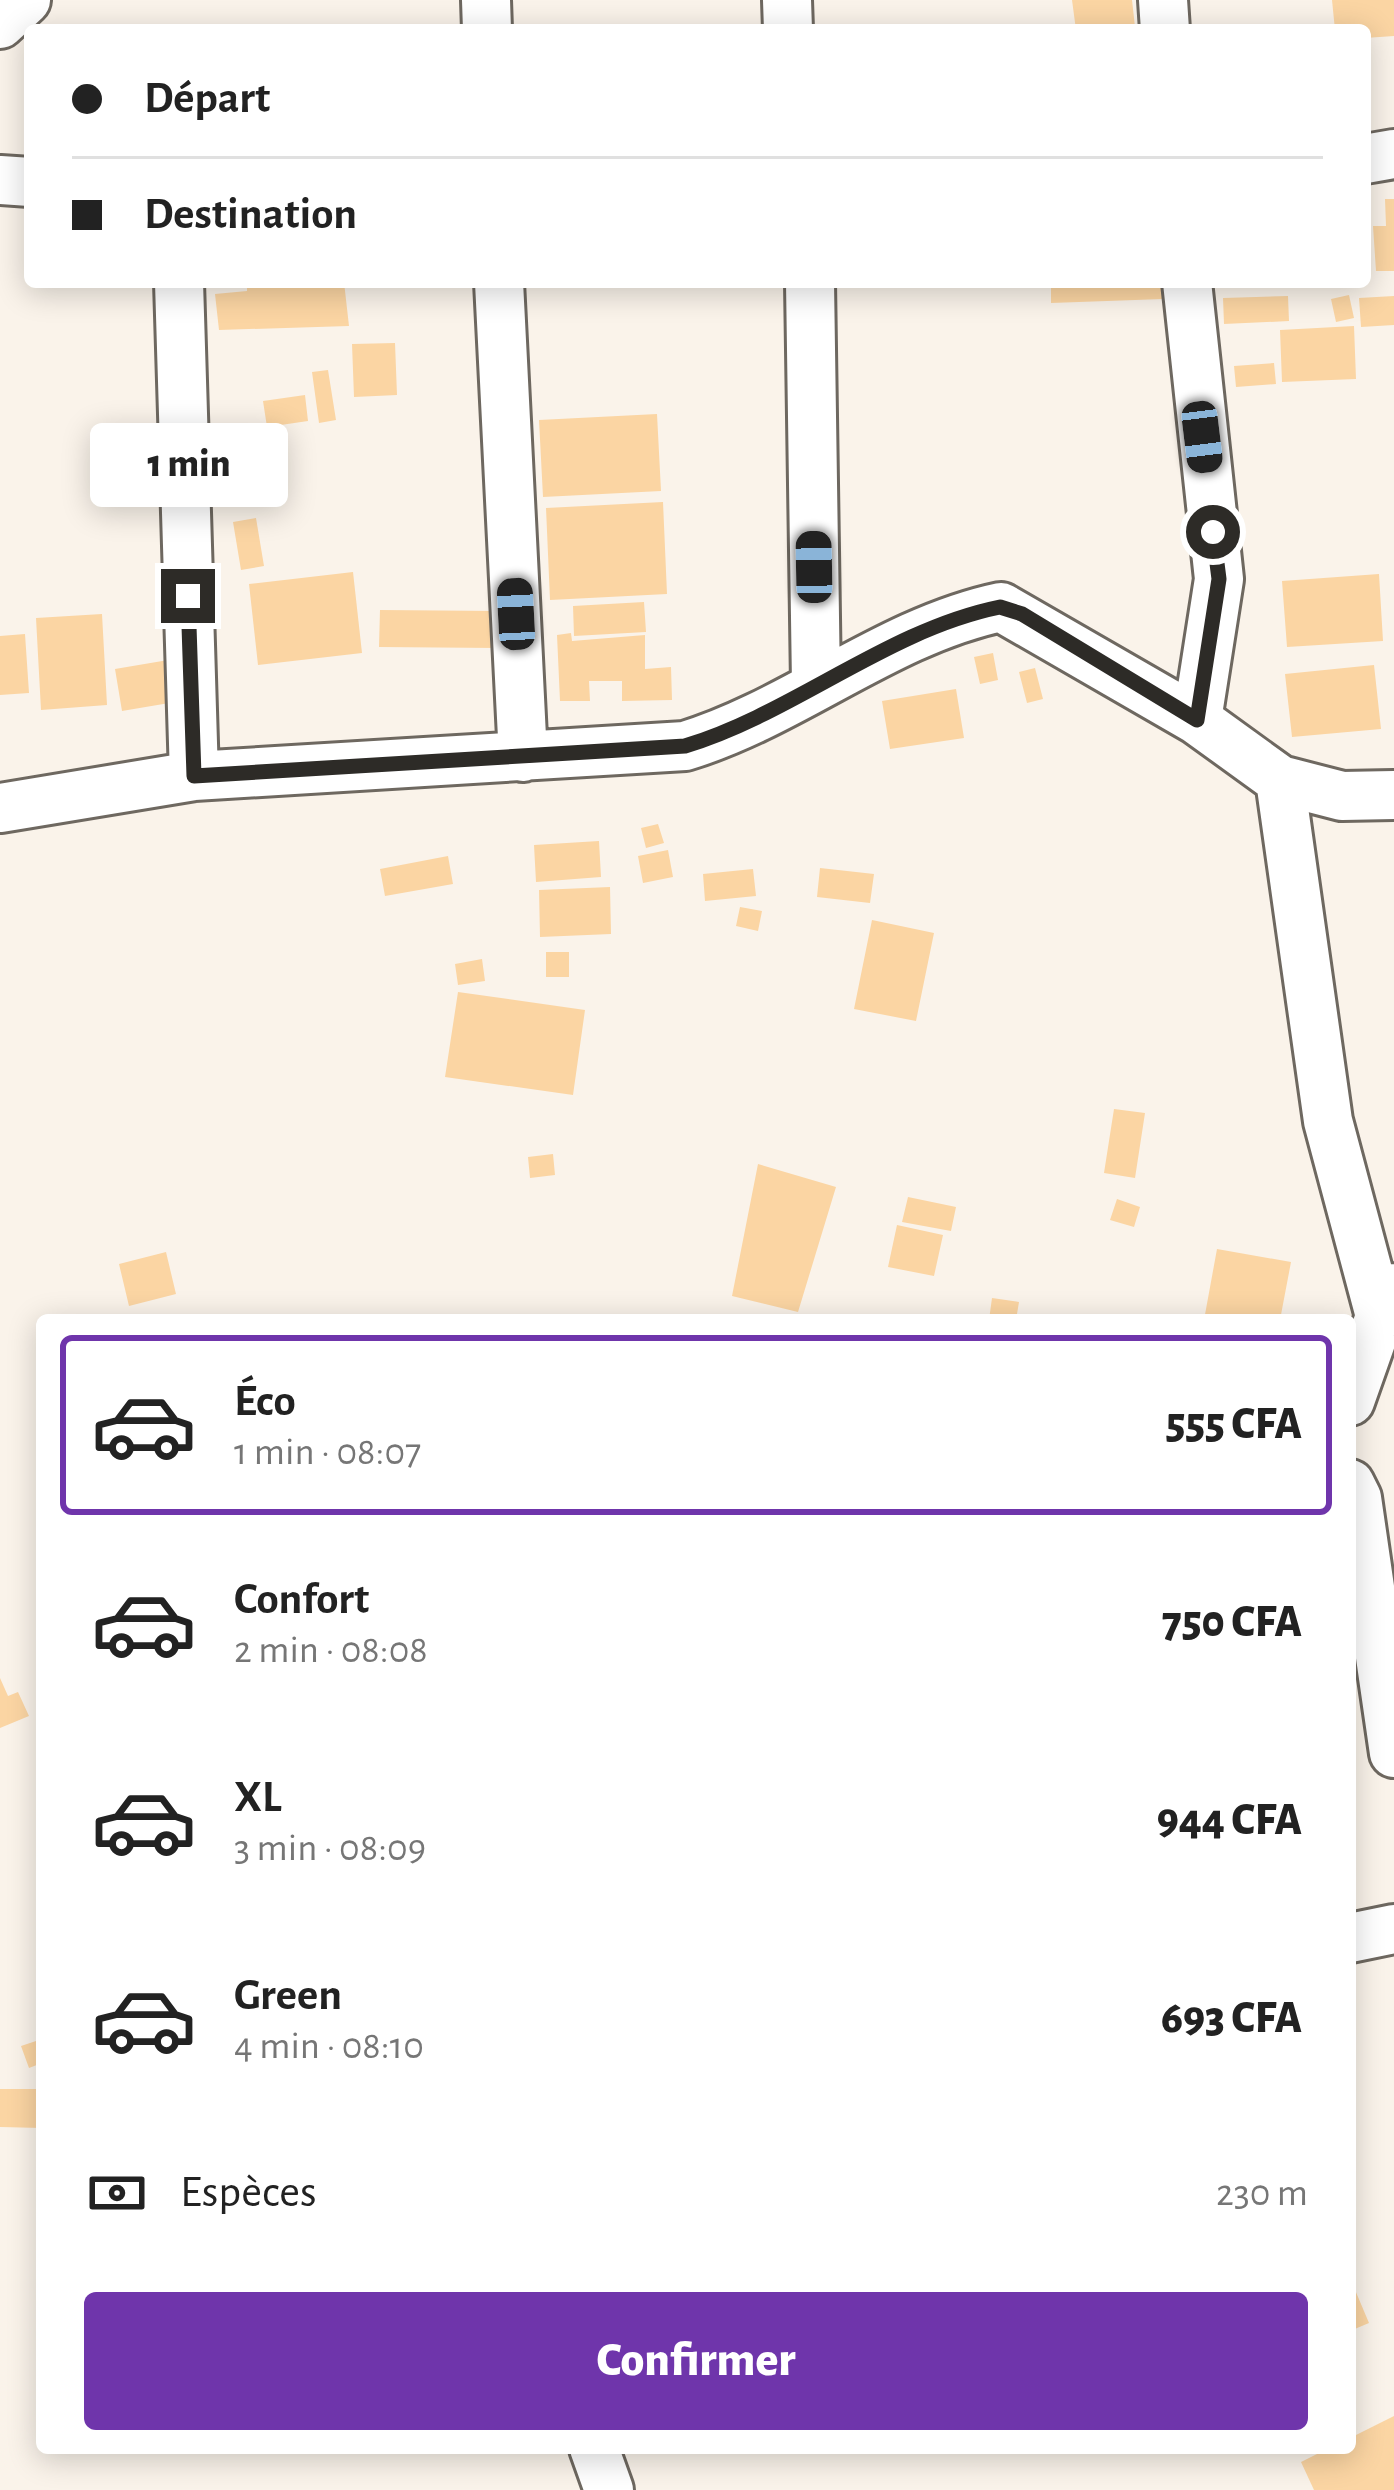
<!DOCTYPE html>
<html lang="fr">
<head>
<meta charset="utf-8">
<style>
	body { margin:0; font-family:"Alegreya Sans",sans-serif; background:#f6f6f6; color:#222; height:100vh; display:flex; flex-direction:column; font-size:45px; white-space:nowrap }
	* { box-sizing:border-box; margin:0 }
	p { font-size:39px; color:#767676 }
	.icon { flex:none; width:66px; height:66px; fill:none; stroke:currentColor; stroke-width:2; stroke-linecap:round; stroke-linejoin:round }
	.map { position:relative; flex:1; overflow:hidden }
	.drawer { position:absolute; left:36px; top:1314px; width:1320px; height:1140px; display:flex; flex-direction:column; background:#fff; border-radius:12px; box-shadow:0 6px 30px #0003 }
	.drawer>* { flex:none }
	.guide { position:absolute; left:24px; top:24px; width:1347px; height:264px; border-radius:12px; box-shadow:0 6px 30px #0003; display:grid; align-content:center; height:264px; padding:0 48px; background:#fff }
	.end { position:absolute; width:54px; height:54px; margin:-27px; border:15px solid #2d2b27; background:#fff; box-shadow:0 0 0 6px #fff }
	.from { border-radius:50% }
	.bubble { position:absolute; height:84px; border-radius:12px; background:#fff; box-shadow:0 6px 30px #0003; font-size:39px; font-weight:800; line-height:84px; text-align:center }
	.car { position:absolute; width:36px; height:72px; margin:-36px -18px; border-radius:15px; box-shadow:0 0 9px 3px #0007; background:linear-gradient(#222 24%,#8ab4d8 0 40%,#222 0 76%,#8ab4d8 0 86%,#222 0) }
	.guide b { display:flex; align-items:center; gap:42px; height:114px; font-size:45px }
	.guide b+b { border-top:3px solid #e0e0e0 }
	.guide i { width:30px; height:30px; background:#222 }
	ul { padding:21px 0 0; list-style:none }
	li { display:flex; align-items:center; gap:36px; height:180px; margin:0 24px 18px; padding:0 24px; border:6px solid transparent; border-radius:12px }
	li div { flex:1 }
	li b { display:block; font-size:45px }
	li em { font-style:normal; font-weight:800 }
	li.active { border-color:#6f35ab }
	li>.icon { width:108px; height:108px; stroke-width:1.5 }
	.pay { display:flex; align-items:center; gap:30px; height:132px; padding:0 48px; font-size:45px }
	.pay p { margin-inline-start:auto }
	.primary-button { display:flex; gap:24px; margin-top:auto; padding:24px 48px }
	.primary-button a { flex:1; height:138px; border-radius:12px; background:#6f35ab; color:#fff; font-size:48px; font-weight:800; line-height:138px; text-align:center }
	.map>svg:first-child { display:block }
	.building { fill:#fbd5a3 }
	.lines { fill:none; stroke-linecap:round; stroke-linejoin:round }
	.street-casing { stroke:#6e6860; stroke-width:54 }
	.street { stroke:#fff; stroke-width:48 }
	.route { stroke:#2d2b27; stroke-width:15 }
</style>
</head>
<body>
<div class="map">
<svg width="1394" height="2490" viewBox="0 0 1394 2490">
	<rect width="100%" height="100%" fill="#faf3ea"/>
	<path class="building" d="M1072 0H1132L1135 27 1076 30Z
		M1332 0H1394V36L1365 38V30H1335Z
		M1385 199H1394V271H1376L1373 226H1386Z
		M247 282H344L349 326 219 330 215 294 247 291Z
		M1051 282H1162L1163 299 1051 303Z
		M1349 295 1354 318 1336 322 1331 299Z
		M1288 296 1289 321 1224 324 1223 298Z
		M1394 296V325L1361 327 1359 298Z
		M1354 326 1356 379 1282 382 1280 330Z
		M395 343 397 395 354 397 352 344Z
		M1274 363 1276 384 1236 387 1234 366Z
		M328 370 336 420 319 423 312 372Z
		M305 395 308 421 267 427 263 401Z
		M657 414 661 491 543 497 539 420Z
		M663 502 667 594 550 600 546 508Z
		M256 518 264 566 241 570 233 522Z
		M353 572 362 653 258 665 249 584Z
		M1379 574 1383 641 1287 647 1282 581Z
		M644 602 646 632 574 636 573 606Z
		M380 610 497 611V648L379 647Z
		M102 614 107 705 41 710 36 618Z
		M571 633 572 641 645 635V669L671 667 672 700 622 701V681H589L590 701H560L557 635Z
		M25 634 29 693 0 695V636Z
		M993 653 998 680 980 684 974 657Z
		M180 658 187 700 122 711 115 669Z
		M1374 665 1381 729 1292 737 1285 674Z
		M1035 668 1043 699 1027 703 1019 672Z
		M956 689 964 738 890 749 882 701Z
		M658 824 664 843 646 848 641 828Z
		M599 841 601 877 536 882 534 845Z
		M668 850 673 877 643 883 638 856Z
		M448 856 453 884 385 896 380 869Z
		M820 868 874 874 870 903 817 897Z
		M753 869 756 896 705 901 703 874Z
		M610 887 611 934 540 937 539 890Z
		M740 907 762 911 758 931 736 926Z
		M872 920 934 933 916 1021 854 1009Z
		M546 952H569V977H546Z
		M482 959 485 981 458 985 455 964Z
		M458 992 585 1010 573 1095 445 1077Z
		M1114 1109 1145 1113 1135 1178 1104 1173Z
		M553 1154 555 1175 530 1178 528 1157Z
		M758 1164 836 1187 798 1312 732 1296Z
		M908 1197 956 1207 951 1231 902 1222Z
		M1117 1199 1140 1207 1134 1227 1110 1220Z
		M897 1225 943 1235 934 1276 888 1267Z
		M1217 1249 1291 1262 1280 1320H1204Z
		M166 1252 176 1294 129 1306 119 1264Z
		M992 1298 1019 1302 1016 1320H989Z
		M0 1678 8 1696 18 1692 29 1716 0 1728Z
		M42 2039V2063L29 2068 21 2046Z
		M0 2089H42V2128L0 2127Z
		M1350 2278 1369 2323 1350 2331Z
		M1394 2416V2490H1314L1301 2462 1329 2448H1350V2438Z"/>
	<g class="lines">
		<defs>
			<path id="street" d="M486 0 487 30
				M787 0 788 30
				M1163 0 1165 30
				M0 24 26 0
				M1365 159 1394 154
				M0 180 30 182
				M179 282 194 776
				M499 282 523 757
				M810 282 816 684
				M1187 282 1219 579 1197 720
				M1280 780 1328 1121 1380 1316
				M0 808 194 776 685 746C794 713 887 631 1001 607L1197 720 1280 780 1342 796 1394 795
				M1350 1401 1390 1288
				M1350 1484 1357 1498 1394 1753
				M1350 1938 1394 1929
				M594 2448 609 2490"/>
		</defs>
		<use href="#street" class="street-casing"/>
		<use href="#street" class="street"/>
	</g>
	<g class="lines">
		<path class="route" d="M188 596 194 776 685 746C794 713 887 630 1000 607L1022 614 1197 720 1219 579 1213 532"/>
	</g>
</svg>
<i class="end from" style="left:1213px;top:532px"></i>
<i class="end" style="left:188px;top:596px"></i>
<div class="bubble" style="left:90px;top:423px;width:198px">1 min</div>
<i class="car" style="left:1202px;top:437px;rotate:173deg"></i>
<i class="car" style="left:814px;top:567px;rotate:359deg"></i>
<i class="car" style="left:516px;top:614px;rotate:357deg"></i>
<div class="guide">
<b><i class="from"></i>Départ</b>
<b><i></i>Destination</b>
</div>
<section class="drawer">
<ul>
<li class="active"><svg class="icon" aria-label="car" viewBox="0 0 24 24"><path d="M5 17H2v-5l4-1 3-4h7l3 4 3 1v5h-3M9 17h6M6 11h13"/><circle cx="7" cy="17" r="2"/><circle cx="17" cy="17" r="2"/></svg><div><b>Éco</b><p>1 min · 08:07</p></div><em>555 CFA</em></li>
<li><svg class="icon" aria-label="car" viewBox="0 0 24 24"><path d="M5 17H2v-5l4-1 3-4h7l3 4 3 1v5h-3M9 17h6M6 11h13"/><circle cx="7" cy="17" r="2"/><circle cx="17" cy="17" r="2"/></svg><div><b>Confort</b><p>2 min · 08:08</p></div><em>750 CFA</em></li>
<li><svg class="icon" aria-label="car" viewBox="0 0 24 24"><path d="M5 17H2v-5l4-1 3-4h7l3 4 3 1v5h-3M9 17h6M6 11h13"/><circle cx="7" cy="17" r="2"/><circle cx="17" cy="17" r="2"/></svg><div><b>XL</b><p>3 min · 08:09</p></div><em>944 CFA</em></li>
<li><svg class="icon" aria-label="car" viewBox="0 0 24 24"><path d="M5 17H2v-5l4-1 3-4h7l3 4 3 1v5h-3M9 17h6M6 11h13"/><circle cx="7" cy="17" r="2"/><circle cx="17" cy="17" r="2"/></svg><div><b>Green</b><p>4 min · 08:10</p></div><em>693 CFA</em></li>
</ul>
<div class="pay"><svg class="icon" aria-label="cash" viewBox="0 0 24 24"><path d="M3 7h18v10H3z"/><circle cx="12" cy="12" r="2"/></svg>Espèces<p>230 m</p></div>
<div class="primary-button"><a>Confirmer</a></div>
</section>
</div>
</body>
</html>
